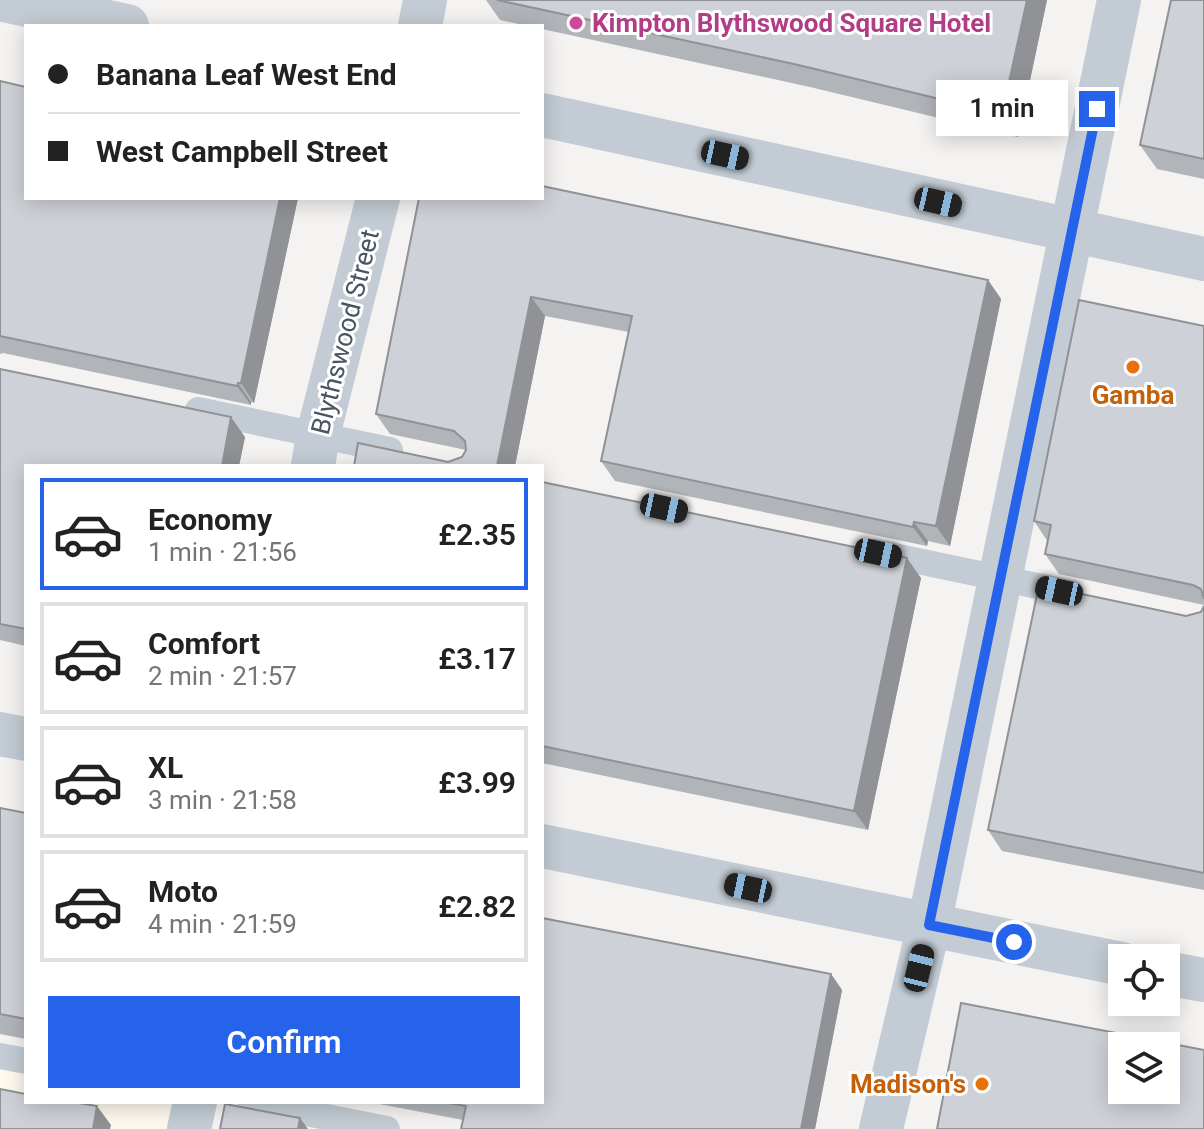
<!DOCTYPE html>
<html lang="en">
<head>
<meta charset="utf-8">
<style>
	body { margin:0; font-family:Roboto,sans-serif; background:#f2f2f2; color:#222; height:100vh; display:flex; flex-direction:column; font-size:30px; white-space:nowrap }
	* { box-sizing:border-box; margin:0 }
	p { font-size:26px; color:#767676 }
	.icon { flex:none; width:44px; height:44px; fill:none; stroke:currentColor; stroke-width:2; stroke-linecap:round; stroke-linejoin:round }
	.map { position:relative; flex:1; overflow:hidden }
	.details { position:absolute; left:24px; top:464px; width:520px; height:640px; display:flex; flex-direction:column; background:#fff; border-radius:0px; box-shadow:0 4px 20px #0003 }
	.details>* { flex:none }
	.guide { position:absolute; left:24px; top:24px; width:520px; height:176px; border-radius:0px; box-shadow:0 4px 20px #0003; display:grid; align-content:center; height:176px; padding:0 24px; background:#fff }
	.tools { position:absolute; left:1108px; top:944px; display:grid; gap:16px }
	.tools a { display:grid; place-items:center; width:72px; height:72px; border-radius:0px; background:#fff; box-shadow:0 4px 20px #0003; font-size:40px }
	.end { position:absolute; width:36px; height:36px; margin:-18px; border:10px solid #2563eb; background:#fff; box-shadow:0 0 0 4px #fff }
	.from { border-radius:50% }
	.bubble { position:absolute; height:56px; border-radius:0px; background:#fff; box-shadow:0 4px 20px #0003; font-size:26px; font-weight:600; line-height:56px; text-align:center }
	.car { position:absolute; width:24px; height:48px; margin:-24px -12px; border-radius:10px; box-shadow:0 0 6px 2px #0007; background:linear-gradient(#222 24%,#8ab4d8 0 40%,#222 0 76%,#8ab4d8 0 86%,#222 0) }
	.guide b { display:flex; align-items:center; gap:28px; height:76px; font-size:30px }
	.guide b+b { border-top:2px solid #e0e0e0 }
	.guide i { width:20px; height:20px; background:#222 }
	ul { padding:14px 0 0; list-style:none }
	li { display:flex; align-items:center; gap:24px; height:112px; margin:0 16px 12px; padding:0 8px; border:4px solid #e0e0e0; border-radius:0px }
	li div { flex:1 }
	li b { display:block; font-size:30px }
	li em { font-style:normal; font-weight:600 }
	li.selected { border-color:#2563eb }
	li>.icon { width:72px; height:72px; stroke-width:1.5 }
	.primary-button { display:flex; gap:16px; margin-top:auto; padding:16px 24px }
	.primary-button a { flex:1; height:92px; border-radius:0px; background:#2563eb; color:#fff; font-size:32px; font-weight:600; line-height:92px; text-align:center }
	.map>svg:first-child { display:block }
	.commercial { fill:#fdf9ed }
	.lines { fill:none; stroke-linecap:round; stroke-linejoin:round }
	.service { stroke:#c3ccd4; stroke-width:26 }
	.minor { stroke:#c3ccd4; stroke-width:44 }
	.wall { fill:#b1b4b9 }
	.shaded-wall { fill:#909296 }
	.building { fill:#ced1d7; stroke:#909296; stroke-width:2; fill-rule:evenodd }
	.route { stroke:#2563eb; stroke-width:10 }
	.hotel-dot { fill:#d1479c; stroke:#fff; stroke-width:3 }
	.food-dot { fill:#e8710a; stroke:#fff; stroke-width:3 }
	.labels { text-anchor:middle; stroke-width:6; stroke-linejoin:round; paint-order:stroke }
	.hotel-label { font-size:26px; font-weight:bold; fill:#b23c85; stroke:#fff; text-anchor:start }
	.street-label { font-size:26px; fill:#495561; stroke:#fff }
	.food-label { font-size:26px; font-weight:bold; fill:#c56008; stroke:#fff }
</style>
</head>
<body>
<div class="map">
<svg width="1204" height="1129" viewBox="0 0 1204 1129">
	<rect width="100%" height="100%" fill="#f5f2f2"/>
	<path class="commercial" d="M0 1056 26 1061V1102H195L189 1129H0Z"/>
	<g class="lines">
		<path class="service" d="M198 410 390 450
			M875 552 1071 593
			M0 1056 26 1061
			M250 1102 387 1129"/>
		<path class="minor" d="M4 0 127 26
			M420 26 425 0
			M542 115 1204 259
			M313 466 318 435 378 198
			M0 734 26 739
			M542 846 1122 964
			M1166 973 1204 980
			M189 1129 195 1102
			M881 1129 929 925 1119 0"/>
	</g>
	<path class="wall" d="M486 0H1047L1018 137 810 87 542 29V26H528L500 20Z
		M1204 0V179L1157 169 1140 145Z
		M0 81 298 198 254 403 251 402V405L3 353 0 354Z
		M419 198 988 280 1001 299 950 546 928 541 927 546 615 481 601 461 629 332 545 316 515 466 448 462 462 457 466 450 390 434 376 414Z
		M1204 326V605L1059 574 1045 554 1048 542 1034 521Z
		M0 369 245 437 239 466H26V646L0 640Z
		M542 482 921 578 868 830 542 763Z
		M1204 606V890L1002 851 988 830 1186 616 1201 612Z
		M0 808 26 813V1039L0 1034Z
		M542 918 831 974 842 990 815 1129H461L463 1120 374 1103 373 1102H542Z"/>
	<path class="shaded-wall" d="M1027 0H1047L1018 137 1002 114Z
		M280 198H298L254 403 241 383Z
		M988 280 1001 299 950 546 936 526Z
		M531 297 545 316 515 466H497Z
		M238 383 251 402V405L237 386Z
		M231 417 245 437 239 466H222Z
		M914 522 928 541 927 546 913 527Z
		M907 558 921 578 868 830 854 811Z
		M831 974 842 990 815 1129H801Z
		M97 1106 111 1125 110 1129H93Z
		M300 1118 308 1129H298Z"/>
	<path class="building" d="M497 0H1027L1002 114 794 64Z
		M1171 0H1204V159L1140 145Z
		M0 81 26 87V198H280L241 383H238L237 386 0 336Z
		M542 186 988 280 936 526 914 522 913 527 601 461 632 316 531 297 497 466H354L358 443 448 462 462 457 466 450 465 441 454 431 376 414 419 198H542Z
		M1079 300 1204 326V599L1201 589 1193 585 1045 554 1051 525 1034 521Z
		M0 369 231 417 222 466H26V629L0 624Z
		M542 482 907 558 854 811 542 746Z
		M1039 585 1186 616 1201 612 1204 606V873L988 830Z
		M0 808 26 813V1019L0 1014Z
		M542 918 831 974 801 1129H461L466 1106 443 1102H542Z
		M961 1003 1204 1050V1129H937ZM1122 1046H1166V1090H1122Z
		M0 1089 26 1094V1102H72L97 1106 93 1129H0Z
		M225 1104 300 1118 298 1129H220Z"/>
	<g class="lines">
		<path class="route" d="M1014 942 929 925 1097 109"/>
	</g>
	<circle class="hotel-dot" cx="576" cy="23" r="8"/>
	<g class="food-dot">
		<circle cx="1133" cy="367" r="8"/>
		<circle cx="982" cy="1084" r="8"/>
	</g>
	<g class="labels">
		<g class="hotel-label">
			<text x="592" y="32">Kimpton Blythswood Square Hotel</text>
		</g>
		<g class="street-label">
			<text transform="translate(345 332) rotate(-76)" y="9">Blythswood Street</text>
		</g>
		<g class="food-label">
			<text x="1133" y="404">Gamba</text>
			<text x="966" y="1093" text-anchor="end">Madison's</text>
		</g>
	</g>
</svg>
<div class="tools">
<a><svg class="icon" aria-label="locate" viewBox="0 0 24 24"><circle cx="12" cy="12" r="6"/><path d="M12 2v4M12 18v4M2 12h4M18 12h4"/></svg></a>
<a><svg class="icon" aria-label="layers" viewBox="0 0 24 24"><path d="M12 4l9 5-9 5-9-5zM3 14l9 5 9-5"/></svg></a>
</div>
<i class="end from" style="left:1014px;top:942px"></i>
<i class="end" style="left:1097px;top:109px"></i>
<div class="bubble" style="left:936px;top:80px;width:132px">1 min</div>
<i class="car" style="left:725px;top:155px;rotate:102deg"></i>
<i class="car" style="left:938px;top:202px;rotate:103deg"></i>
<i class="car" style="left:664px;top:508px;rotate:102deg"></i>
<i class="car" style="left:878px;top:553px;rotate:102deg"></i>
<i class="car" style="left:1059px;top:591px;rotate:282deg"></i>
<i class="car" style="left:748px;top:888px;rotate:282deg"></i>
<i class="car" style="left:919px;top:968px;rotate:14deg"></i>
<div class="guide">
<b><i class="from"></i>Banana Leaf West End</b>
<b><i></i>West Campbell Street</b>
</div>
<section class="details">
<ul>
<li class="selected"><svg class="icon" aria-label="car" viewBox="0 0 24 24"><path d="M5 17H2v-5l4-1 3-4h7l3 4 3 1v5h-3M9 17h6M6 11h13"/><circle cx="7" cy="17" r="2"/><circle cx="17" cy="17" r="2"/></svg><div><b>Economy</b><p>1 min · 21:56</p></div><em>£2.35</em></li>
<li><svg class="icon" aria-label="car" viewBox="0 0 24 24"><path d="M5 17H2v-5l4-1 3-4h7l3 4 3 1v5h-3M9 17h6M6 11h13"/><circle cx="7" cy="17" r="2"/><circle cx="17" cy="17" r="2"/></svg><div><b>Comfort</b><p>2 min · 21:57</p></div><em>£3.17</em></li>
<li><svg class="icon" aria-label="car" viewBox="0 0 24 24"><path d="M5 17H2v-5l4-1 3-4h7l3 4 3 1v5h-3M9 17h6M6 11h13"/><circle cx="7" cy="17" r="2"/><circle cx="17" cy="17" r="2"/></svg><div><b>XL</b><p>3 min · 21:58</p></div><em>£3.99</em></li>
<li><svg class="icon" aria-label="car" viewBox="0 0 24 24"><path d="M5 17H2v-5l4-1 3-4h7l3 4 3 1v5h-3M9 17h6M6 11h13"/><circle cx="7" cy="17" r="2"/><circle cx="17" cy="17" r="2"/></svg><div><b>Moto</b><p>4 min · 21:59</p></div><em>£2.82</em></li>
</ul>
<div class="primary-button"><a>Confirm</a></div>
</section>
</div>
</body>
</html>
